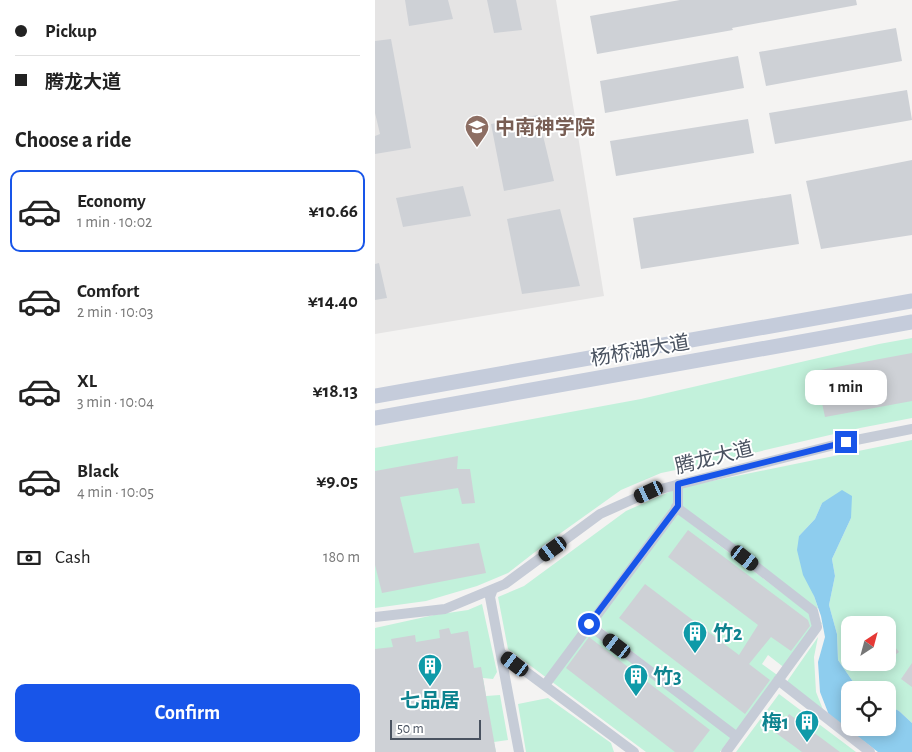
<!DOCTYPE html>
<html lang="en">
<head>
<meta charset="utf-8">
<style>
	body { margin:0; font-family:"Alegreya Sans","Noto Sans SC",sans-serif; background:#f2f2f2; color:#222; height:100vh; display:flex; flex-direction:column; font-size:19px; white-space:nowrap }
	* { box-sizing:border-box; margin:0 }
	p { font-size:16px; color:#767676 }
	.icon { flex:none; width:28px; height:28px; fill:none; stroke:currentColor; stroke-width:2; stroke-linecap:round; stroke-linejoin:round }
	.map { position:relative; flex:1; overflow:hidden }
	.drawer { display:flex; flex-direction:column; background:#fff; width:375px }
	.drawer>* { flex:none }
	.banner { display:grid; align-content:center; height:110px; padding:0 15px; background:#fff }
	.needle { width:32px; rotate:36deg }
	.controls { position:absolute; left:466px; top:616px; display:grid; gap:10px }
	.controls a { display:grid; place-items:center; width:55px; height:55px; border-radius:10px; background:#fff; box-shadow:0 2px 12px #0003; font-size:25px }
	.scale { position:absolute; left:15px; bottom:12px; width:91px; box-sizing:border-box; padding-left:5px; border:2px solid #495260; border-top:0; font-size:14px; line-height:18px; white-space:nowrap; color:#495260; -webkit-text-stroke:4px #fff; paint-order:stroke }
	.end { position:absolute; width:22px; height:22px; margin:-11px; border:6px solid #1855e9; background:#fff; box-shadow:0 0 0 2px #fff }
	.from { border-radius:50% }
	.bubble { position:absolute; height:35px; border-radius:10px; background:#fff; box-shadow:0 2px 12px #0003; font-size:16px; font-weight:700; line-height:35px; text-align:center }
	.car { position:absolute; width:15px; height:30px; margin:-15px -8px; border-radius:6px; box-shadow:0 0 4px 1px #0007; background:linear-gradient(#222 24%,#8ab4d8 0 40%,#222 0 76%,#8ab4d8 0 86%,#222 0) }
	.banner b { display:flex; align-items:center; gap:18px; height:48px; font-size:19px }
	.banner b+b { border-top:1px solid #e0e0e0 }
	.banner i { width:12px; height:12px; background:#222 }
	ul { padding:0; list-style:none }
	li { display:flex; align-items:center; gap:15px; height:82px; margin:0 10px 8px; padding:0 5px; border:2px solid transparent; border-radius:10px }
	li div { flex:1 }
	li b { display:block; font-size:19px }
	li em { font-style:normal; font-weight:700 }
	li.active { border-color:#1855e9 }
	li>.icon { width:45px; height:45px; stroke-width:1.5 }
	h2 { padding:0 15px; font-size:22px; line-height:60px }
	.pay { display:flex; align-items:center; gap:12px; height:55px; padding:0 15px; font-size:19px }
	.pay p { margin-inline-start:auto }
	.cta { display:flex; gap:10px; margin-top:auto; padding:10px 15px }
	.cta a { flex:1; height:58px; border-radius:10px; background:#1855e9; color:#fff; font-size:20px; font-weight:700; line-height:58px; text-align:center }
	main { display:flex; flex:1; min-height:0 }
	.map>svg:first-child { display:block }
	.education { fill:#e5e4e4 }
	.green { fill:#c2f1db; fill-rule:evenodd }
	.water { fill:#8ecdee }
	.building { fill:#ced1d6 }
	.lines { fill:none; stroke-linecap:round; stroke-linejoin:round }
	.minor { stroke:#c6ccd7; stroke-width:10 }
	.secondary { stroke:#c5ccdb; stroke-width:15 }
	.route { stroke:#1855e9; stroke-width:6 }
	.labels { text-anchor:middle; stroke-width:4; stroke-linejoin:round; paint-order:stroke }
	.education-label { font-size:20px; font-weight:bold; fill:#785e54; stroke:#fff; text-anchor:start }
	.street-label { font-size:20px; fill:#495260; stroke:#fff }
	.culture-label { font-size:20px; font-weight:bold; fill:#0d838f; stroke:#fff; text-anchor:start }
</style>
</head>
<body>
<main>
<section class="drawer">
<div class="banner">
<b><i class="from"></i>Pickup</b>
<b><i></i>腾龙大道</b>
</div>
<h2>Choose a ride</h2>
<ul>
<li class="active"><svg class="icon" aria-label="car" viewBox="0 0 24 24"><path d="M5 17H2v-5l4-1 3-4h7l3 4 3 1v5h-3M9 17h6M6 11h13"/><circle cx="7" cy="17" r="2"/><circle cx="17" cy="17" r="2"/></svg><div><b>Economy</b><p>1 min · 10:02</p></div><em>¥10.66</em></li>
<li><svg class="icon" aria-label="car" viewBox="0 0 24 24"><path d="M5 17H2v-5l4-1 3-4h7l3 4 3 1v5h-3M9 17h6M6 11h13"/><circle cx="7" cy="17" r="2"/><circle cx="17" cy="17" r="2"/></svg><div><b>Comfort</b><p>2 min · 10:03</p></div><em>¥14.40</em></li>
<li><svg class="icon" aria-label="car" viewBox="0 0 24 24"><path d="M5 17H2v-5l4-1 3-4h7l3 4 3 1v5h-3M9 17h6M6 11h13"/><circle cx="7" cy="17" r="2"/><circle cx="17" cy="17" r="2"/></svg><div><b>XL</b><p>3 min · 10:04</p></div><em>¥18.13</em></li>
<li><svg class="icon" aria-label="car" viewBox="0 0 24 24"><path d="M5 17H2v-5l4-1 3-4h7l3 4 3 1v5h-3M9 17h6M6 11h13"/><circle cx="7" cy="17" r="2"/><circle cx="17" cy="17" r="2"/></svg><div><b>Black</b><p>4 min · 10:05</p></div><em>¥9.05</em></li>
</ul>
<div class="pay"><svg class="icon" aria-label="cash" viewBox="0 0 24 24"><path d="M3 7h18v10H3z"/><circle cx="12" cy="12" r="2"/></svg>Cash<p>180 m</p></div>
<div class="cta"><a>Confirm</a></div>
</section>
<div class="map">
<svg width="537" height="752" viewBox="0 0 537 752">
	<rect width="100%" height="100%" fill="#f4f3f2"/>
	<path class="education" d="M0 0H181L229 296 0 334Z"/>
	<path class="green" d="M537 338V418L485 428 335 463 286 473 246 490 169 545 133 573 102 586 51 601 0 608V448L266 399 504 344Z
		M537 440V723L524 711 513 705 512 690H488L481 686 463 660 462 634 454 605 460 576 457 559 476 518 447 503 440 519 424 536 439 596 443 608 438 611 301 508 212 627 356 737 345 752H271L133 649 123 597 149 586 251 511 303 488ZM475 625H512V662H475Z
		M303 514 447 623 411 669 393 655 387 664 405 677 362 732 220 623Z
		M107 604 122 672 118 679 108 678 111 696 125 695 133 740 119 742 121 752H0V628L59 615 93 610Z
		M443 637 439 657 441 692 449 712 411 683Z
		M404 694 481 752H361Z
		M173 698 236 743 239 752H151L143 704Z"/>
	<path class="water" d="M467 490 477 496 476 518 457 559 460 576 454 605 462 634 463 660 481 686 488 690H475V728H512L513 705 524 711 537 723V752H503L454 715 445 692 443 662 450 637 446 616 439 596 428 575 422 550 424 536 440 519 447 503Z"/>
	<path class="building" d="M30 0H73L78 19 34 26Z
		M112 0H141L147 30 119 33Z
		M305 0H481L482 5 357 28 358 30 222 54 215 16Z
		M521 28 527 61 391 86 384 52Z
		M16 39 36 148 0 154V136L5 134 0 113V41Z
		M363 56 369 88 230 113 225 81Z
		M532 90 537 120 400 144 394 113Z
		M163 115 179 181 129 191 116 124Z
		M373 119 379 153 241 176 235 141Z
		M537 160V235L446 249 431 181Z
		M88 186 96 216 28 227 21 198Z
		M416 194 424 244 266 269 258 218Z
		M185 209 205 286 147 294 132 219Z
		M4 263 12 298 0 300V264Z
		M537 353V401L450 417 440 371Z
		M83 456 82 469H95L100 503 87 504 83 488 25 497 39 553 104 543 111 573 7 593 0 565V471Z
		M313 530 433 620 435 626 416 651 396 637 374 664 395 680 370 714 244 618 270 584 364 655 383 625 293 557Z
		M74 628 76 634 93 631 99 668 106 667 121 752H0V649L18 647 16 639 40 635 41 642 65 638 64 630Z
		M214 637 335 730 318 752H300L191 668Z
		M512 637 524 652 512 661Z
		M537 663V687L526 679Z
		M414 714 465 752H427L401 733Z"/>
	<g class="lines">
		<path class="minor" d="M301 507 370 558 438 611 442 627 351 752
			M118 589 115 597 144 752
			M0 617 70 609 130 584 225 514 274 492 471 442 537 429
			M214 625 362 737
			M126 653 259 752
			M403 680 495 752
			M170 685 303 506V484"/>
		<path class="secondary" d="M0 396 537 301
			M0 418 537 322"/>
	</g>
	<g class="lines">
		<path class="route" d="M214 624 303 506V484L471 442"/>
	</g>
	<defs>
		<symbol id="school-pin" viewBox="-11 -11 22 30"><path d="M0 17L-7.5 6A9.5 9.5 0 1 1 7.5 6Z" fill="#8d6e63" stroke="#fff"/><path d="M0-5L7-2L0 1L-7-2ZM-4 1L0 2.5L4 1V4Q0 6-4 4Z" fill="#fff"/></symbol>
		<symbol id="building-pin" viewBox="-11 -11 22 30"><path d="M0 17L-7.5 6A9.5 9.5 0 1 1 7.5 6Z" fill="#0f9aa8" stroke="#fff"/><path d="M-4-6H4V6H1V3H-1V6H-4ZM-2.5-4.3h1.7v1.8h-1.7ZM.8-4.3h1.7v1.8H.8ZM-2.5-1h1.7V.8h-1.7ZM.8-1h1.7V.8H.8Z" fill="#fff"/></symbol>
	</defs>
	<g fill-rule="evenodd">
		<use href="#school-pin" x="88" y="113" width="28" height="38"/>
		<use href="#building-pin" x="306" y="619" width="28" height="38"/>
		<use href="#building-pin" x="41" y="652" width="28" height="38"/>
		<use href="#building-pin" x="247" y="662" width="28" height="38"/>
		<use href="#building-pin" x="418" y="708" width="28" height="38"/>
	</g>
	<g class="labels">
		<g class="education-label">
			<text x="120" y="134">中南神学院</text>
		</g>
		<g class="street-label">
			<text transform="translate(265 350) rotate(-10)" y="7">杨桥湖大道</text>
			<text transform="translate(339 457) rotate(-14)" y="7">腾龙大道</text>
		</g>
		<g class="culture-label">
			<text x="338" y="640">竹2</text>
			<text x="278" y="683">竹3</text>
			<text x="55" y="707" text-anchor="middle">七品居</text>
			<text x="414" y="729" text-anchor="end">梅1</text>
		</g>
	</g>
</svg>
<div class="controls">
<a><svg class="needle" viewBox="-14 -14 28 28"><path d="M0-13l5 13h-10z" fill="#e53935"/><path d="M0 13l5-13h-10z" fill="#767676"/></svg></a>
<a><svg class="icon" aria-label="locate" viewBox="0 0 24 24"><circle cx="12" cy="12" r="6"/><path d="M12 2v4M12 18v4M2 12h4M18 12h4"/></svg></a>
</div>
<div class="scale">50 m</div>
<i class="end from" style="left:214px;top:624px"></i>
<i class="end" style="left:471px;top:442px"></i>
<div class="bubble" style="left:430px;top:370px;width:82px">1 min</div>
<i class="car" style="left:274px;top:492px;rotate:245deg"></i>
<i class="car" style="left:178px;top:549px;rotate:234deg"></i>
<i class="car" style="left:370px;top:558px;rotate:128deg"></i>
<i class="car" style="left:242px;top:646px;rotate:307deg"></i>
<i class="car" style="left:140px;top:664px;rotate:307deg"></i>
</div>
</main>
</body>
</html>
